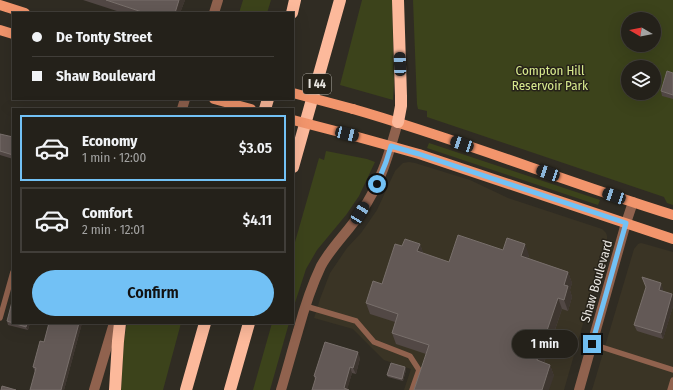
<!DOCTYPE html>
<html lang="en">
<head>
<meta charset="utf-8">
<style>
	body { margin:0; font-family:"Fira Sans Condensed",sans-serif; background:#2c2923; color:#f1f3f6; height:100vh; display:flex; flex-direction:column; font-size:15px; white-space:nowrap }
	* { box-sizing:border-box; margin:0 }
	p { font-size:13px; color:#a3a3a2 }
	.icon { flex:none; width:22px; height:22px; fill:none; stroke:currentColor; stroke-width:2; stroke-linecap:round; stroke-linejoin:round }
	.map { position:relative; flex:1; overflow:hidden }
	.side { position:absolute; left:12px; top:108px; width:282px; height:216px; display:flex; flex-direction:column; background:#24211a; border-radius:0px; box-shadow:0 4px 16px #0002,0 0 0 1px #413e39 }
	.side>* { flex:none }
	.guide { position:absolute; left:12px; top:12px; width:282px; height:88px; border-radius:0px; box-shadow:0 4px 16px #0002,0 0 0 1px #413e39; display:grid; align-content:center; height:88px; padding:0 20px; background:#24211a }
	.needle { width:26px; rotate:279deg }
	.tools { position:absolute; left:621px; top:12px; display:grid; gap:8px }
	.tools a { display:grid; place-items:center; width:40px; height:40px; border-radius:50%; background:#24211a; box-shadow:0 4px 16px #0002,0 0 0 1px #413e39; font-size:20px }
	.end { position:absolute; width:18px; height:18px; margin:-9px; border:5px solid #72c1f5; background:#111; box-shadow:0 0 0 2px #111 }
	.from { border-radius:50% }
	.bubble { position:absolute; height:28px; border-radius:14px; background:#24211a; box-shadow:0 4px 16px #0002,0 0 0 1px #413e39; font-size:13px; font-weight:600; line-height:28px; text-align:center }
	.car { position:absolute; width:12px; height:24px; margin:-12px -6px; border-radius:5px; box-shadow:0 0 3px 1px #0007; background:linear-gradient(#222 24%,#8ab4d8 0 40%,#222 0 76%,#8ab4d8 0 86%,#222 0) }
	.guide b { display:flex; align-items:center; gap:14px; height:38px; font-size:15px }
	.guide b+b { border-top:1px solid #413e39 }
	.guide i { width:10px; height:10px; background:#f1f3f6 }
	ul { padding:7px 0 0; list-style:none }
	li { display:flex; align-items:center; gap:12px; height:66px; margin:0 8px 6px; padding:0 12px; border:2px solid #413e39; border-radius:0px }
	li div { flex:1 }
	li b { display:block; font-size:15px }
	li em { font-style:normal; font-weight:600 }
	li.active { border-color:#72c1f5 }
	li>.icon { width:36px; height:36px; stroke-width:1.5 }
	.button { display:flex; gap:8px; margin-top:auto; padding:8px 20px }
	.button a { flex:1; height:46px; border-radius:24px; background:#72c1f5; color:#111; font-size:16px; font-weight:600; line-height:46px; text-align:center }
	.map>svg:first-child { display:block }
	.built { fill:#3a3425 }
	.green { fill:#3c431b; fill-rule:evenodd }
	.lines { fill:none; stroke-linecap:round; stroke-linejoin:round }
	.service { stroke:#90624e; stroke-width:5.5 }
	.minor { stroke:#90624e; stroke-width:10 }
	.tertiary { stroke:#90624e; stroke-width:10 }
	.primary { stroke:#f2956c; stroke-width:10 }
	.motorway { stroke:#fcb99b; stroke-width:12 }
	.primary-bridge { stroke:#f2956c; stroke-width:10 }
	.wall { fill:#524845 }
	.shaded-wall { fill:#3e3630 }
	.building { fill:#635956; stroke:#786f6b }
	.route { stroke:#72c1f5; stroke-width:5 }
	.labels { text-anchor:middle; stroke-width:3; stroke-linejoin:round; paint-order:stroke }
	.shield { fill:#262219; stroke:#aeaba5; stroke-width:1 }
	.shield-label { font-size:12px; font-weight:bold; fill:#e9e6e1 }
	.park-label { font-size:13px; fill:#d7e98d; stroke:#262219 }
	.street-label { font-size:13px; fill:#e9e6e1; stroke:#262219 }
</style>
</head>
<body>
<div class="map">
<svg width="673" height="390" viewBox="0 0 673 390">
	<rect width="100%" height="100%" fill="#302c23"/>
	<path class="built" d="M409 162 415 163 470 180 508 198 602 229 606 233 607 236V240L564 390H404L411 369 384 360 353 329 314 318 320 299 330 273 347 248 361 233 377 210 395 171 403 163Z
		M641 243 645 244 673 252V390H592L634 249 638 244Z"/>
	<path class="green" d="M243 0H271L267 13H239Z
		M362 0H392L394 83 393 100 340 85Z
		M413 0H673V205L667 203 664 197 427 117V111L418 109 417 104ZM628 19H654V45H628ZM628 67H654V93H628Z
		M429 143 600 200 598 205 427 148Z
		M326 151 367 159 375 162 359 196 346 215 317 250 306 269 293 309V249L319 158 324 160Z
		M127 323H181L163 390H121L124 340Z
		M272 323H289L270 390H253Z"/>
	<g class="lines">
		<path class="service" d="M305 306 356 321 374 342 410 356 419 370 412 390
			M0 318 13 272
			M592 344 673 370
			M670 390 673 380"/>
		<path class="minor" d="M214 13 218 0
			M182 109 185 99
			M94 390 114 323
			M281 390C287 370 292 351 298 331 304 309 311 287 321 266 332 246 349 231 361 212 380 185 389 154 398 122"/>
		<path class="tertiary" d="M579 390 626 223 633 202"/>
		<path class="primary" d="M0 5 25 13
			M0 30 13 34
			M214 99 251 109
			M353 109C461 140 566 182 673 215
			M347 134 419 154 673 239"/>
		<path class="motorway" d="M292 13 295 0
			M265 109 268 99
			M398 122 401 106V96L398 0
			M293 167 340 0
			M115 390 118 341 120 323
			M186 390 205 323
			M230 390 249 323"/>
		<path class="primary-bridge" d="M293 93 353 109
			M293 120 347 134"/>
	</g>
	<path class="wall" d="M83 0H185L180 13H123Z
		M673 73V99L662 96 661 91Z
		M0 134 13 137V159L0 155Z
		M420 244 423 253 449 262 503 250 529 255 528 258 568 272 572 283 570 290 572 297 568 311 562 309 544 363 550 365 554 376 426 354 396 344 392 333 395 322 370 314 366 303 382 284 402 246Z
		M663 289V291L672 294 673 296V306L663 339 637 331 634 325Z
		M7 321 13 323H30L28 330 8 325Z
		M49 323H82L64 390 35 372 33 367 44 342Z
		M360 358 356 374 352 373 347 389 315 380 314 376Z
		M405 367 406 370 403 381 388 377 387 375Z"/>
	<path class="shaded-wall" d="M179 0H185L180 13H175Z
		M420 244 424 255 417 251Z
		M525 244 529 255 525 267 521 256Z
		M568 272 572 283 570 290 572 297 568 311 564 300V285Z
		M661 283 663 289 661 296 659 290Z
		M672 294 673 296V306L663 339 661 333Z
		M558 298 562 309 541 371 537 360Z
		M27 323H30L28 330 26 327Z
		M79 323H82L64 390H61Z
		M358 352 360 358 356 374 353 368Z
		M550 365 554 376 549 390H542Z
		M350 367 352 373 347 390 344 388Z
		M405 367 406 370 403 381 402 379Z"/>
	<path class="building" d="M106 0H179L175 13H145Z
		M667 71 673 73V95L661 91Z
		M0 134 13 137V155L0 151Z
		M458 235 503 250 507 238 525 244 521 256 568 272 564 285 568 286 564 300 558 298 537 360 550 365 542 390H414L429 345 392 333 398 314 366 303 373 281 382 284 395 244 402 246 405 239 420 244 417 251 449 262Z
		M642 277 661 283 659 290 672 294 661 333 634 325 646 287Z
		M13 298V323L7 321Z
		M13 323H27L26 327Z
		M49 323H79L61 390H30L36 368 33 367 40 341 44 342Z
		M325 342 358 352 353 368 350 367 344 388 349 390H312L316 377 314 376Z
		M391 363 405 367 402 379 387 375Z
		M2 386 16 390H1Z"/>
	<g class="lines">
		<path class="route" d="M377 184 386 162 391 146 419 154 626 223 592 344"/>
	</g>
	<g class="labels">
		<rect class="shield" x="303" y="74" width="28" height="20" rx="3"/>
		<g class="shield-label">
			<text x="317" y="88">I 44</text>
		</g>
		<g class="park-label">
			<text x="550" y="75">Compton Hill<tspan x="550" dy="15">Reservoir Park</tspan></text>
		</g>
		<g class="street-label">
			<text transform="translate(596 281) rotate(-74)" y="5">Shaw Boulevard</text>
		</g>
	</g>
</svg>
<div class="tools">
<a><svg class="needle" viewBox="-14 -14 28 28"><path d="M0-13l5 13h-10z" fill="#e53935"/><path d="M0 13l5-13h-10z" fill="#a3a3a2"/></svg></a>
<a><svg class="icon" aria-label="layers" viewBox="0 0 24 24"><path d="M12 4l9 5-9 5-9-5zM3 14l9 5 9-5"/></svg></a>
</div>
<i class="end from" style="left:377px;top:184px"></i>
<i class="end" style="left:592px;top:344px"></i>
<div class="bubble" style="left:512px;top:330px;width:66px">1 min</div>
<i class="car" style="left:400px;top:64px;rotate:358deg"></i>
<i class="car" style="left:347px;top:134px;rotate:104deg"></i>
<i class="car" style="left:462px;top:144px;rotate:289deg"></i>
<i class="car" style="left:548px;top:173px;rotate:289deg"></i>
<i class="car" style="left:614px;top:196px;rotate:289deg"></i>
<i class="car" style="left:360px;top:213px;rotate:32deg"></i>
<div class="guide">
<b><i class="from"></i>De Tonty Street</b>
<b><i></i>Shaw Boulevard</b>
</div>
<section class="side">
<ul>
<li class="active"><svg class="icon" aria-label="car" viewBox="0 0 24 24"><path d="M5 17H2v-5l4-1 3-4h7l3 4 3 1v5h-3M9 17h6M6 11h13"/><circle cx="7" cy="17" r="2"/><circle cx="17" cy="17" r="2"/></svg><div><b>Economy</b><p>1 min · 12:00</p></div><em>$3.05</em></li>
<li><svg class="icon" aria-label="car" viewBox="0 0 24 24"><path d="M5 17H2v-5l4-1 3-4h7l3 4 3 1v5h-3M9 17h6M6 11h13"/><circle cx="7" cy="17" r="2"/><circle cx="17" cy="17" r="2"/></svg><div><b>Comfort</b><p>2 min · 12:01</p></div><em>$4.11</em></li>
</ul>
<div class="button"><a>Confirm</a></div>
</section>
</div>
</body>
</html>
